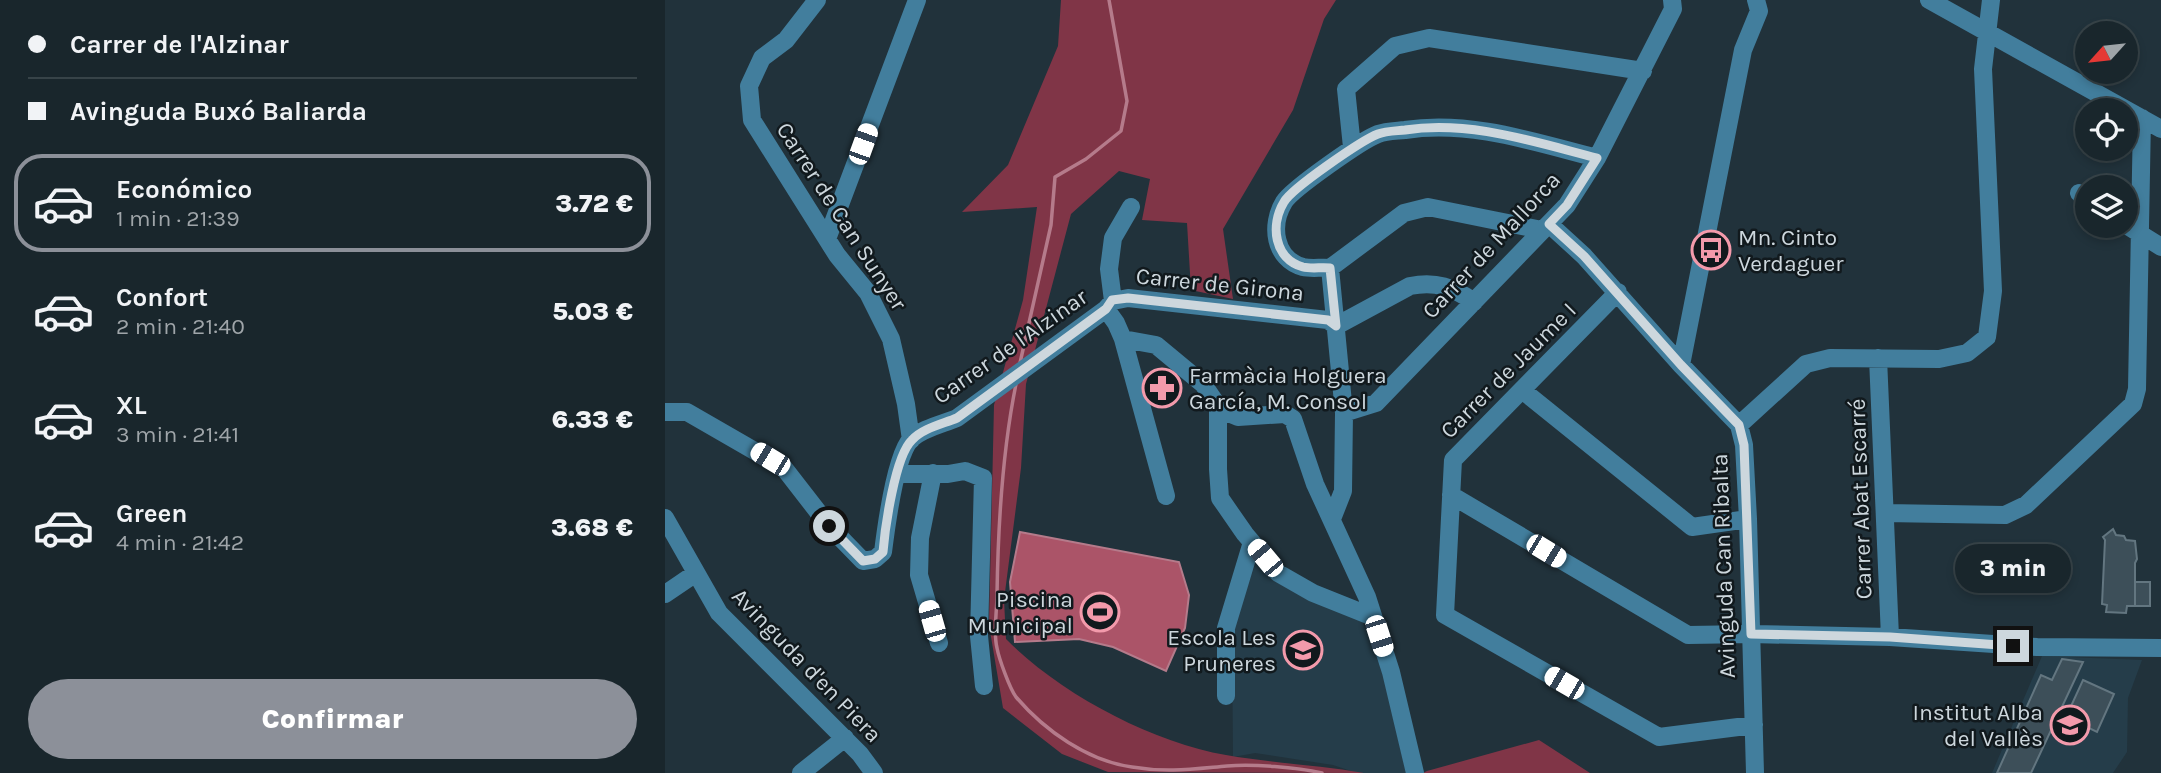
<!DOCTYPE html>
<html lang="es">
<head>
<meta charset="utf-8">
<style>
	body { margin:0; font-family:Karla,sans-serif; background:#263238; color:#f1f3f6; height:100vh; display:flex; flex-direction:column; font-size:26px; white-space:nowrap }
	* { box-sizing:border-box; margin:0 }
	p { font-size:23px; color:#9fa5a9 }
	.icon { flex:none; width:38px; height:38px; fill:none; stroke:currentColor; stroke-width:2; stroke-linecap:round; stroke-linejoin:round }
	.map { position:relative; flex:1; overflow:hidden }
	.side { display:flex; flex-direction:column; background:#19262c; width:665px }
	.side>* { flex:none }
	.guide { display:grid; align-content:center; height:154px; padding:0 28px; background:#19262c }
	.needle { width:46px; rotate:243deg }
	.fabs { position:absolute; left:1410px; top:21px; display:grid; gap:14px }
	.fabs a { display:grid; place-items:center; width:63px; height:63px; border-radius:50%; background:#19262c; box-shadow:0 4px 10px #0003,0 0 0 2px #374348; font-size:35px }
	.end { position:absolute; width:32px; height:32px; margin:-16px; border:9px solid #cdd7dd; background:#111; box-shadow:0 0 0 4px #111 }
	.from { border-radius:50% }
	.bubble { position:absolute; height:49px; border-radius:24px; background:#19262c; box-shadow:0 4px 10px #0003,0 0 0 2px #374348; font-size:23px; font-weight:800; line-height:49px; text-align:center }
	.car { position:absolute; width:21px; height:42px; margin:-21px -10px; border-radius:9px; box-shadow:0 0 5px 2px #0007; background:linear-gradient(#fff 24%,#345 0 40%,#fff 0 76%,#345 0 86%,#fff 0) }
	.guide b { display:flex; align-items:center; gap:24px; height:66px; font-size:26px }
	.guide b+b { border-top:2px solid #374348 }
	.guide i { width:18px; height:18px; background:#f1f3f6 }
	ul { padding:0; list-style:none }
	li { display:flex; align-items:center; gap:21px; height:98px; margin:0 14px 10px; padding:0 14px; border:4px solid transparent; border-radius:28px }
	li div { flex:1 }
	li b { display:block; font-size:26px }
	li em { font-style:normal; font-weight:800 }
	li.current { border-color:#8c9099 }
	li>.icon { width:63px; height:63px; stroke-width:1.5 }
	.cta { display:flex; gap:14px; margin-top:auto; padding:14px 28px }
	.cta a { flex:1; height:80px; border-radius:42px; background:#8c9099; color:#fff; font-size:28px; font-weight:800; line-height:80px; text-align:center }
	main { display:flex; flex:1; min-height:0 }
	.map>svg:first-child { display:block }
	.built { fill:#253d4a }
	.green { fill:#803547 }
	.water { fill:#ab5468; stroke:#b57b8b; stroke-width:2 }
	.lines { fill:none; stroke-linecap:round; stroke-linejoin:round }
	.stream { stroke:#b57b8b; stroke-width:3.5 }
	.building { fill:#3d4f59; stroke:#637680; stroke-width:2 }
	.minor { stroke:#427e9d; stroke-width:18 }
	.route { stroke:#cdd7dd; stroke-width:9 }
	.labels { text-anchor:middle; stroke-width:5; stroke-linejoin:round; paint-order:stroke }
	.street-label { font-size:23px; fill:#cdd7dd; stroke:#11191d }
	.poi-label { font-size:23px; fill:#cdd7dd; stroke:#11191d; text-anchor:end }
</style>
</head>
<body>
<main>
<section class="side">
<div class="guide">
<b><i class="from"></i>Carrer de l'Alzinar</b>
<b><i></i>Avinguda Buxó Baliarda</b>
</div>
<ul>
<li class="current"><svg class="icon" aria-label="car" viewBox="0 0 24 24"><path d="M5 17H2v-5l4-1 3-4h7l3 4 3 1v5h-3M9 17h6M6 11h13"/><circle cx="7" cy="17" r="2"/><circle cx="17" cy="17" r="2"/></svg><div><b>Económico</b><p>1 min · 21:39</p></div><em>3.72 €</em></li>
<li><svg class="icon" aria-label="car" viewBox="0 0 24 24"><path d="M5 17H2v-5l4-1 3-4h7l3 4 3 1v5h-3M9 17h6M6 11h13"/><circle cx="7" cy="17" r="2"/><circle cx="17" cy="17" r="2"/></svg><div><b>Confort</b><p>2 min · 21:40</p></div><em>5.03 €</em></li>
<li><svg class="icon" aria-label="car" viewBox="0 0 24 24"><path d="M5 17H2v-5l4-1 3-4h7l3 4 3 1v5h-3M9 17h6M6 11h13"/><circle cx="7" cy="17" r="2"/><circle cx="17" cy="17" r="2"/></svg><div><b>XL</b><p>3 min · 21:41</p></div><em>6.33 €</em></li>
<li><svg class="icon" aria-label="car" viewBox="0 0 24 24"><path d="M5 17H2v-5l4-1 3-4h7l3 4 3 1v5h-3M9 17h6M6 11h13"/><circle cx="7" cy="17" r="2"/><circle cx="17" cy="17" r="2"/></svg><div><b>Green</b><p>4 min · 21:42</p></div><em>3.68 €</em></li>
</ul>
<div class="cta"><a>Confirmar</a></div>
</section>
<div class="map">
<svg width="1496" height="773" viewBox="0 0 1496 773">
	<rect width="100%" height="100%" fill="#21323b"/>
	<path class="built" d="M592 559 696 618 717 669 741 773H692L668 765 590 753 568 757 567 630Z
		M1377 656 1477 660 1463 698 1462 752 1448 773H1327Z"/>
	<path class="green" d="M396 0H671L659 19 628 110 558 229 568 299 526 290 522 223 477 220 485 179 454 171 406 214 361 384 356 468 339 600 341 639C394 693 486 742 561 755 606 763 653 765 699 773L443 772 397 754 338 708 324 625 329 405 358 300 372 207 297 212 343 165 393 46Z
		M874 740 925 773H758L762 771Z"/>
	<path class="water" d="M355 532 514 562 524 595 520 628 501 671 448 647 414 639 350 642 345 582Z"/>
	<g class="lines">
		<path class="stream" d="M355 363 386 225 390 177 421 159 456 131 462 101 444 0
			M351 384C337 453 333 525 332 595 332 612 328 632 332 648 334 659 345 689 351 697 380 731 423 761 467 767 502 773 528 769 562 766 588 764 631 767 657 773"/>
	</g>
	<path class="building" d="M1448 529 1451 535 1459 536 1461 540 1470 541 1472 559 1470 563V606H1462L1461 613 1441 612 1442 605 1437 604 1440 540 1438 537Z
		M1470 582H1485V606H1470Z
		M1397 659 1418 662 1366 773H1332L1376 675 1387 680Z
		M1418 680 1449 694 1432 732 1401 717Z"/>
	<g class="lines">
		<path class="minor" d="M152 0 121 40 97 58 84 86 87 120 172 255 203 293 226 339 241 404 246 440
			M1264 0 1496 129
			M687 147 681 89 730 46 764 38 978 71
			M1414 193 1423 199
			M884 224 919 256 1016 365 1074 425 1079 445 1083 519 1090 773
			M1461 225 1496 247
			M162 239 252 0
			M665 268C657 267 646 269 638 267 609 259 605 225 619 202 627 189 697 140 713 134 721 131 731 131 740 130 805 120 869 142 932 158
			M665 268 679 413 678 491 667 519
			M665 268 739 213 763 207 877 230
			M953 292 788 460 780 615 994 737 1089 725
			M448 301 463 298 663 320 671 326
			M448 301 444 269 448 238 466 207
			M441 309 451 323 458 339 501 496
			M671 326 745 286C771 281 788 287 809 302
			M458 339 491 345 538 384 553 406 561 412 573 417 620 414 628 419 650 484 702 597 726 672 750 773
			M1213 358 1225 637
			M1016 365 1078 50 1094 11 1091 0
			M857 390 1027 527 1083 519
			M553 406V469L555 498 580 534 613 573 648 593 708 617
			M0 412H22L119 468 164 526 198 561 210 559 218 552C221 528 230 456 246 439 258 428 278 424 292 418L441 309 448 301
			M679 413 711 403 902 205 932 158 1008 9 1007 0
			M1074 425 1141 364 1165 358 1274 359 1302 353 1322 337 1328 291 1318 69 1326 0
			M268 473 255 538 254 575 274 643
			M232 474H283L300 471 318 478 314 636 319 686
			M786 495 1023 635 1086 634 1225 637 1372 647 1496 648
			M1220 513 1340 515 1361 505 1468 404 1472 389 1477 118
			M0 518 54 613 195 754 209 773
			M0 594 31 573
			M561 696V628L587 542
			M136 773 180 738"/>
	</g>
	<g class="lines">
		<path class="route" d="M164 526 198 561 210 559 218 552C220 528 230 456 247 440 258 428 278 424 292 418L441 309 447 300 463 298 663 320 671 326 665 268C657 267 646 269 638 267 609 259 605 225 619 202 627 188 697 140 713 134 721 131 731 131 740 130 805 120 869 142 932 158L902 205 884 224 919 256 1016 365 1074 425 1079 445 1086 634 1225 637 1348 646"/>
	</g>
	<defs>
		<symbol id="bus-ring" viewBox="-11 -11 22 22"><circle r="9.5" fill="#11191d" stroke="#f39aab" stroke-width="1.5"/><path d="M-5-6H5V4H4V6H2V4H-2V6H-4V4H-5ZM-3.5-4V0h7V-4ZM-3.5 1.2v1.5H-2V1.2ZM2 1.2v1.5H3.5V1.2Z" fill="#f39aab"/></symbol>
		<symbol id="pharmacy-ring" viewBox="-11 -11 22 22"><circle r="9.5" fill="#11191d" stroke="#f39aab" stroke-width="1.5"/><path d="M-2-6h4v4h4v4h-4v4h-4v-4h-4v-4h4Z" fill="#f39aab"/></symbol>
		<symbol id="stadium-ring" viewBox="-11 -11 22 22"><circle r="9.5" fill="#11191d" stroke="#f39aab" stroke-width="1.5"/><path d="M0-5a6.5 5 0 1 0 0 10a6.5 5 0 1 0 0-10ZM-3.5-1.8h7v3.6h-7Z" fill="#f39aab"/></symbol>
		<symbol id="school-ring" viewBox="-11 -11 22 22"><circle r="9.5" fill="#11191d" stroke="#f39aab" stroke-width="1.5"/><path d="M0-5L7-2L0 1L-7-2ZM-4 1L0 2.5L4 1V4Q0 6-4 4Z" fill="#f39aab"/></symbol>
	</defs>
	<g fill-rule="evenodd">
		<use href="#bus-ring" x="1024" y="228" width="44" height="44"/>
		<use href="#pharmacy-ring" x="475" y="366" width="44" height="44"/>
		<use href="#stadium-ring" x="413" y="590" width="44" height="44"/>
		<use href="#school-ring" x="616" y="628" width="44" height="44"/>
		<use href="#school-ring" x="1383" y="703" width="44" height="44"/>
	</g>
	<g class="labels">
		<g class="street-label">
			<text transform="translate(177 216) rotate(57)" y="8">Carrer de Can Sunyer</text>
			<text transform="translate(826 245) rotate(-47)" y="8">Carrer de Mallorca</text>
			<text transform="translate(555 284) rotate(6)" y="8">Carrer de Girona</text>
			<text transform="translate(345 346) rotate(-35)" y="8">Carrer de l'Alzinar</text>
			<text transform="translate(843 370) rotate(-45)" y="8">Carrer de Jaume I</text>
			<text transform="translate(1195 499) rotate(-92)" y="8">Carrer Abat Escarré</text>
			<text transform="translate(1058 566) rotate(-92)" y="8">Avinguda Can Ribalta</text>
			<text transform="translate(142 665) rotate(46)" y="8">Avinguda d'en Piera</text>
		</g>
		<g class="poi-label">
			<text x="1073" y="245" text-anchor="start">Mn. Cinto<tspan x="1073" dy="26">Verdaguer</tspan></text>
			<text x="524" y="383" text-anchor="start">Farmàcia Holguera<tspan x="524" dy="26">García, M. Consol</tspan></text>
			<text x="408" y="607">Piscina<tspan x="408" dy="26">Municipal</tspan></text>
			<text x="611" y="645">Escola Les<tspan x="611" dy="26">Pruneres</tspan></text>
			<text x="1378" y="720">Institut Alba<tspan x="1378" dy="26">del Vallès</tspan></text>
		</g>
	</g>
</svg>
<div class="fabs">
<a><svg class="needle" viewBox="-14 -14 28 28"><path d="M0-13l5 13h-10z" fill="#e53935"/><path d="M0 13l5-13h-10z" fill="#9fa5a9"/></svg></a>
<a><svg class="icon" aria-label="locate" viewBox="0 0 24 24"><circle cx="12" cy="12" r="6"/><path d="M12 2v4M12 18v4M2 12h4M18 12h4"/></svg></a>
<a><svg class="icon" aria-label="layers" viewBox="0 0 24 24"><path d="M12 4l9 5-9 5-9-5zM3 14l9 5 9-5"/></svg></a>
</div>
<i class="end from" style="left:164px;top:526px"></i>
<i class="end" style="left:1348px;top:646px"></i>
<div class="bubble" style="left:1290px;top:544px;width:116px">3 min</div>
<i class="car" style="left:198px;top:144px;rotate:20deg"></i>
<i class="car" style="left:105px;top:459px;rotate:301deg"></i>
<i class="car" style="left:881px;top:551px;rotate:121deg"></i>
<i class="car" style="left:600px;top:558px;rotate:320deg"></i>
<i class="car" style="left:267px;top:621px;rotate:344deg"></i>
<i class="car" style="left:714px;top:636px;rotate:162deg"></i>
<i class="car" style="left:899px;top:683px;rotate:300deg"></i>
</div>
</main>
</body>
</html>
